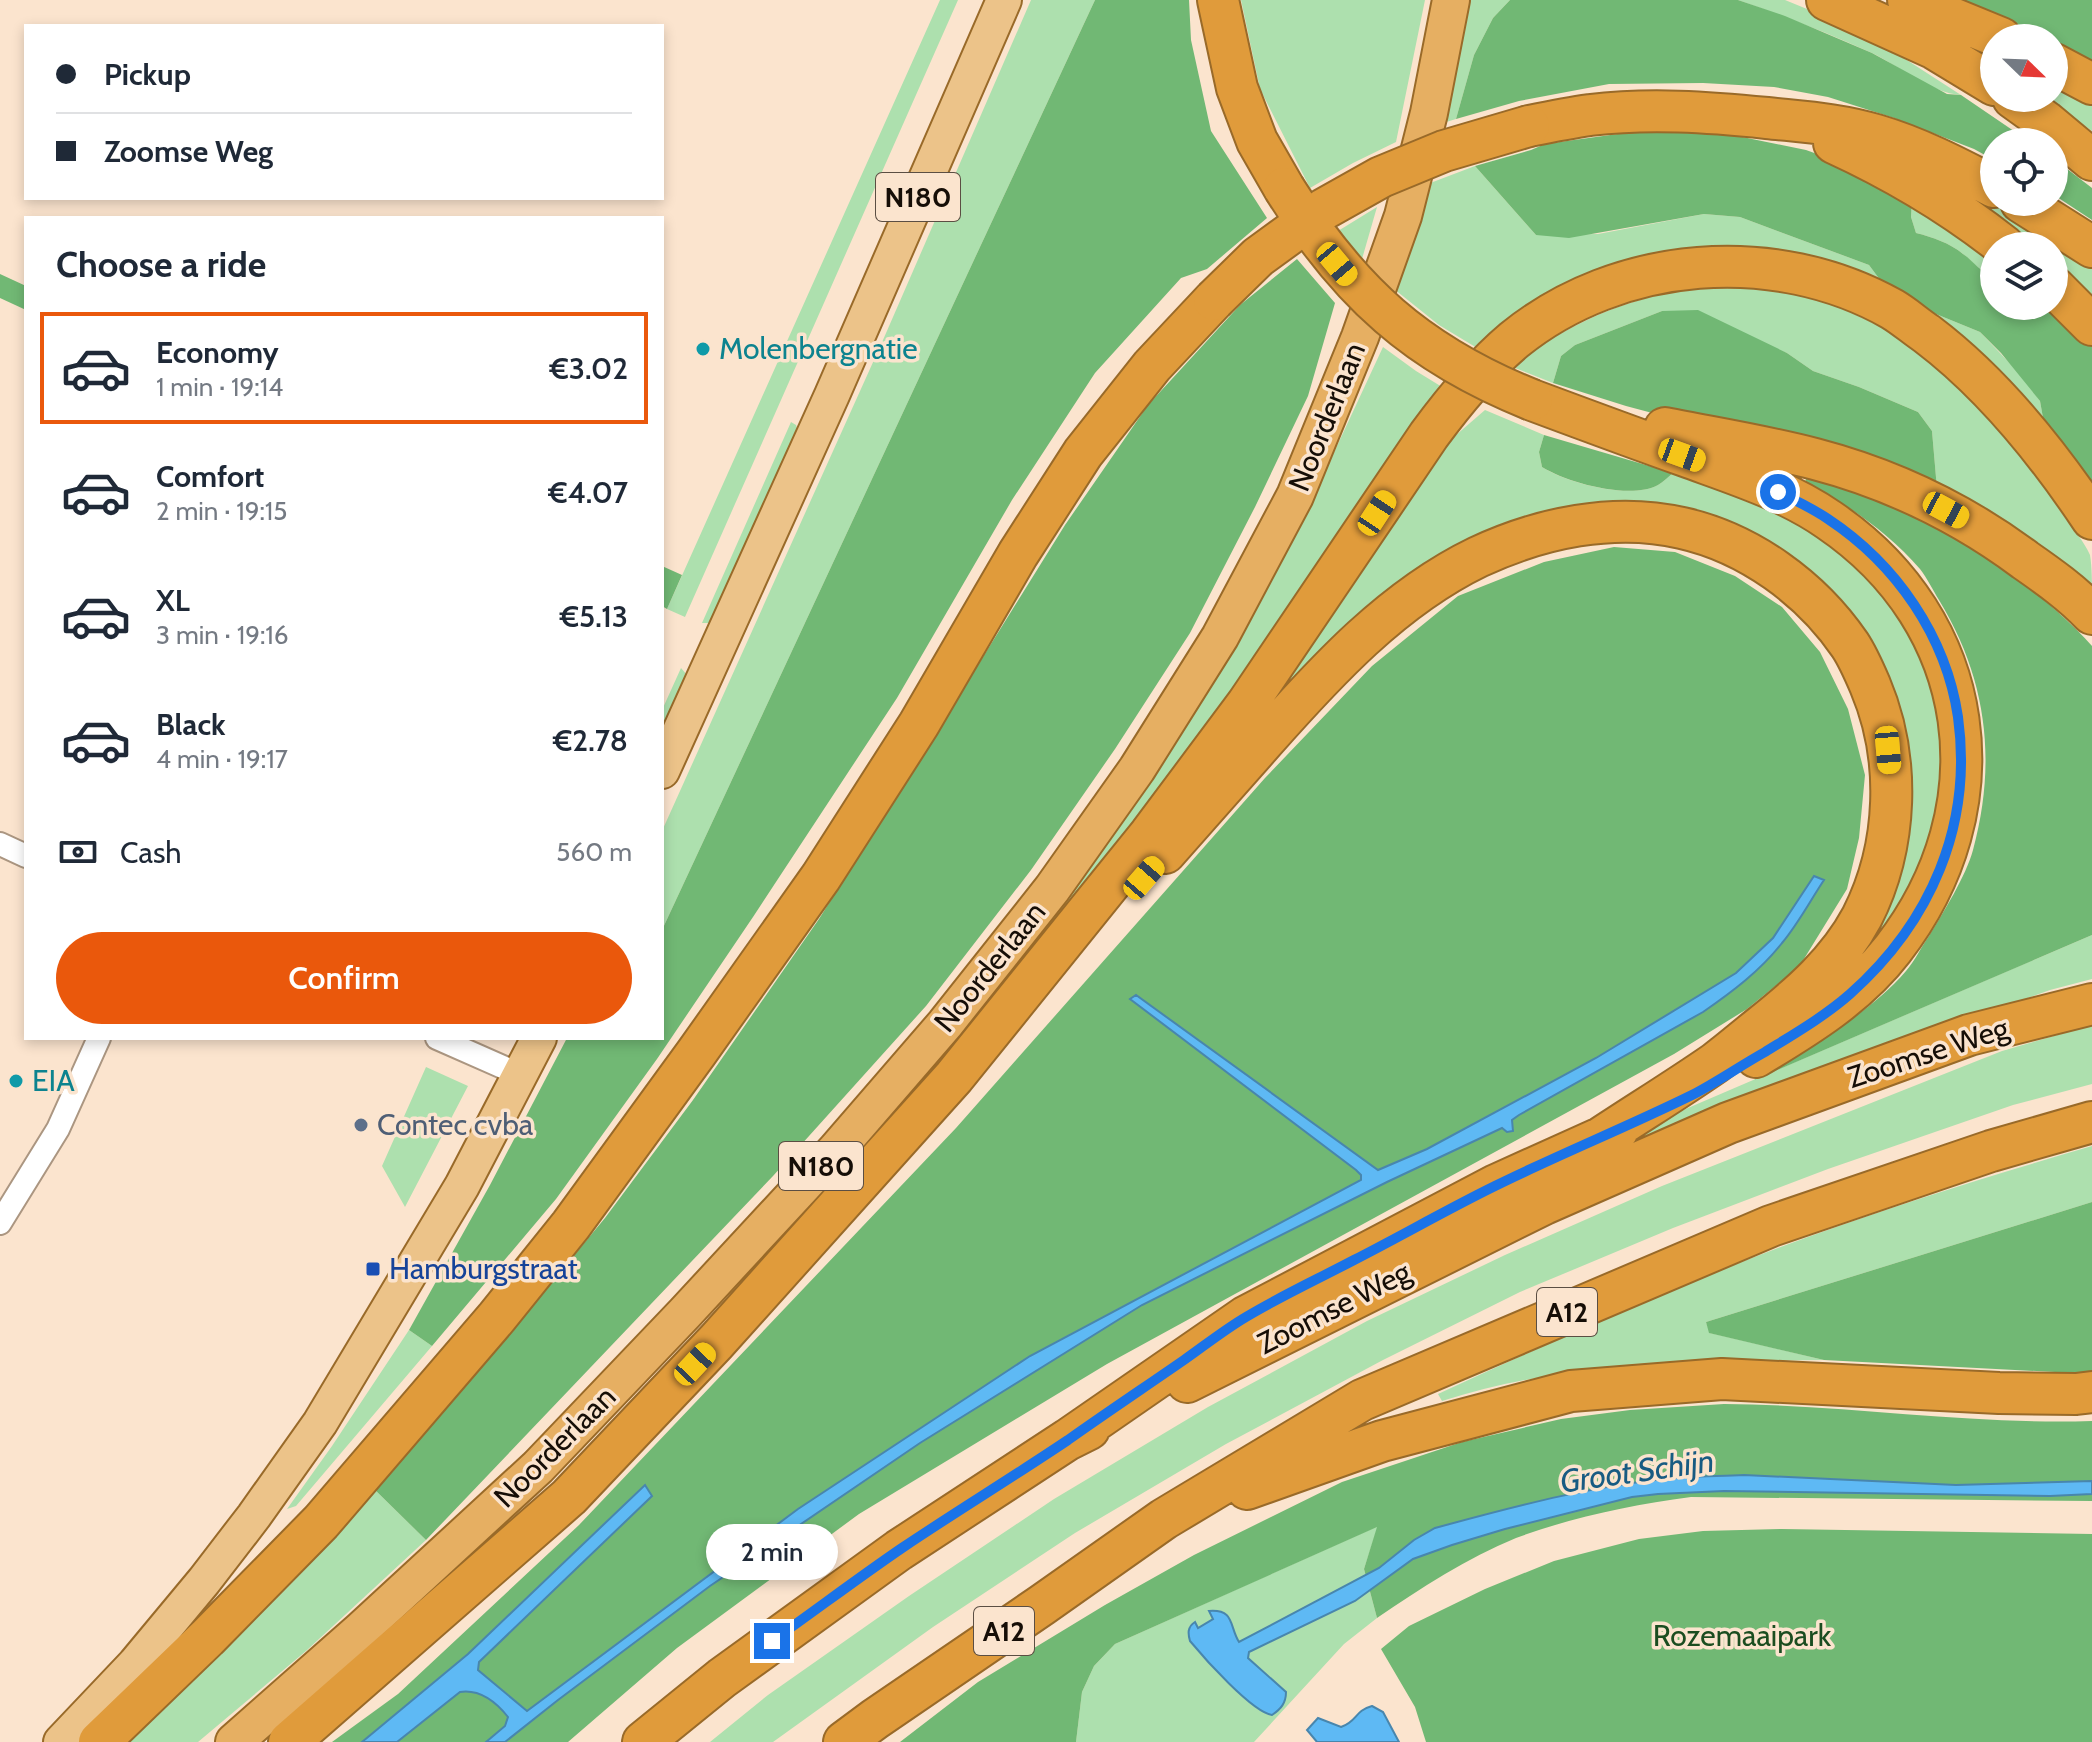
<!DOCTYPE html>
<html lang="en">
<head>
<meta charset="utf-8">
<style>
	body { margin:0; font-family:Cabin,sans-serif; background:#f6f6f7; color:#1f2937; height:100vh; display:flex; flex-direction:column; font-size:30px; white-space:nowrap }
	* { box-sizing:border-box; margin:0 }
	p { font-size:26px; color:#747a83 }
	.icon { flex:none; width:44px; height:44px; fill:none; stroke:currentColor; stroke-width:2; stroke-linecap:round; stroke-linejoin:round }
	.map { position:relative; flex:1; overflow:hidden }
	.drawer { position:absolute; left:24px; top:216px; width:640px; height:824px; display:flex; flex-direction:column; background:#fff; border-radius:0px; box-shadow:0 4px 12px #0003 }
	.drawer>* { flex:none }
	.guide { position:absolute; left:24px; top:24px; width:640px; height:176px; border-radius:0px; box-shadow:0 4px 12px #0003; display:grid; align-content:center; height:176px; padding:0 32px; background:#fff }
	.needle { width:52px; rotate:113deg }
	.fabs { position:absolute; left:1980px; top:24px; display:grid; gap:16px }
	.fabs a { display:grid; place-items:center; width:88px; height:88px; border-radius:50%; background:#fff; box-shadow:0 4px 12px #0003; font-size:40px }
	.end { position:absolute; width:36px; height:36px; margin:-18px; border:10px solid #1a73e8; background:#fff; box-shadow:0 0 0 4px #fff }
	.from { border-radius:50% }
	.bubble { position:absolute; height:56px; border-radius:28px; background:#fff; box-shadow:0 4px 12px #0003; font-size:26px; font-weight:600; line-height:56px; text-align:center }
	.car { position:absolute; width:24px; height:48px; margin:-24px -12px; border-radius:10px; box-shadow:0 0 6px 2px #0007; background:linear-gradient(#f5c518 24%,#345 0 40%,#f5c518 0 76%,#345 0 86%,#f5c518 0) }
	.guide b { display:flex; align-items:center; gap:28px; height:76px; font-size:30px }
	.guide b+b { border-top:2px solid #e0e1e3 }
	.guide i { width:20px; height:20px; background:#1f2937 }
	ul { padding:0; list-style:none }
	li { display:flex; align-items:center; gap:24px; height:112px; margin:0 16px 12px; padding:0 16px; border:4px solid transparent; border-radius:0px }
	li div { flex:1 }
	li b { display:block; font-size:30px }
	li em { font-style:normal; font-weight:600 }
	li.on { border-color:#ea580c }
	li>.icon { width:72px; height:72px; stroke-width:1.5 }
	h2 { padding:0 32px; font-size:36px; line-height:96px }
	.pay { display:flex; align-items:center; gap:20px; height:88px; padding:0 32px; font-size:30px }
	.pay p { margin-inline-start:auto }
	.primary-button { display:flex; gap:16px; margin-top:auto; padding:16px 32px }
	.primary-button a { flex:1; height:92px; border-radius:48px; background:#ea580c; color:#fff; font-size:32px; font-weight:600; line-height:92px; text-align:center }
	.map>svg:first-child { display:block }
	.green { fill:#ade0ae }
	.forest { fill:#71b874 }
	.water { fill:#5eb9f4; stroke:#4886ad; stroke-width:2 }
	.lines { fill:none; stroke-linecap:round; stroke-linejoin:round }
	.minor-casing { stroke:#ab9681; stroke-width:26 }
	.primary-casing { stroke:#996a29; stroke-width:38 }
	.trunk-casing { stroke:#996a29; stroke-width:40 }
	.motorway-casing { stroke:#996a29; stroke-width:44 }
	.minor { stroke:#fff; stroke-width:22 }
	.primary { stroke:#ecc389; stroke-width:34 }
	.trunk { stroke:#e6af62; stroke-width:36 }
	.motorway { stroke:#e09b3b; stroke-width:40 }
	.motorway-bridge-casing { stroke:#996a29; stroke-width:44; stroke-linecap:butt }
	.motorway-bridge { stroke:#e09b3b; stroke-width:40 }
	.route { stroke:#1a73e8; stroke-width:10 }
	.culture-dot { fill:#0f9aa8; stroke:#fbe4ce; stroke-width:3 }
	.service-dot { fill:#5c6f8a; stroke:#fbe4ce; stroke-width:3 }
	.transit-dot { fill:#1a4fb4; stroke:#fbe4ce; stroke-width:3 }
	.labels { text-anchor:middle; stroke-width:7; stroke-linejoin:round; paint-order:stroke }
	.shield { fill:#fbe4ce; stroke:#5b4e43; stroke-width:2 }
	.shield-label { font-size:28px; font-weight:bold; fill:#160e07 }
	.culture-label { font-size:30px; fill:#0d838f; stroke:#fbe4ce; text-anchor:start }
	.street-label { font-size:30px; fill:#160e07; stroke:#fbe4ce }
	.service-label { font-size:30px; fill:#4e5e75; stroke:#fbe4ce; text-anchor:start }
	.transit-label { font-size:30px; fill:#164399; stroke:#fbe4ce; text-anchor:start }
	.park-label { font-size:30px; fill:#1b4d20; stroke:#fbe4ce }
	.water-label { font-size:32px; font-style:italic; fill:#185b82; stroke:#fbe4ce }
</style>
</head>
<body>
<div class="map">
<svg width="2092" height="1742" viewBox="0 0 2092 1742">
	<rect width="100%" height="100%" fill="#fbe4ce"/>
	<path class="green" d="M940 0H958L685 617 667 609Z
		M1031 0H1095L662 930V831L883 340Z
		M1241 0H1425L1396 142 1353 163 1310 188 1260 89Z
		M1469 0H1510L1493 18 1474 55 1456 119 1443 123 1459 57Z
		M1738 0H1785L1807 9 1899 55 1961 95C1931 93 1899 66 1872 53 1828 33 1783 16 1738 0Z
		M2054 75 2092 96V131L2045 98H2054Z
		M1475 166 1536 235 1598 234 1704 214 1740 217 1869 265 1892 296 1980 332 2020 374 2040 401 2045 429 2001 377 1754 255 1482 351 1439 325 1394 289 1425 185Z
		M1941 173 2024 217 2092 260V298L2054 263V246H2036L1991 213Z
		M1912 200 1994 256V276C1980 273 1974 262 1963 254 1950 243 1932 237 1916 233L1911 217Z
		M1377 207 1362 259 1338 231Z
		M1745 287C1763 289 1782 290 1799 294 1822 300 1846 310 1867 320 1951 361 2013 439 2063 515 2072 528 2084 541 2090 555 2092 566 2092 585 2092 597L1937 489 1932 431 1918 412 1859 387 1813 371 1787 353 1662 311 1575 345 1561 356 1553 383 1510 366C1566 326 1621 299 1690 289 1708 286 1727 287 1745 287Z
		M1383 347 1416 371 1447 390 1186 774 775 1258 768 1252 821 1199 958 1038 1095 859 1317 489Z
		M1485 410 1544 435 1539 452 1542 467C1567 483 1630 500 1658 485 1663 482 1668 477 1673 473 1727 492 1781 508 1828 542 1865 569 1896 606 1916 648 1946 709 1948 798 1922 861 1906 902 1877 937 1846 969L1898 739 1777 555 1532 526 1246 737 1345 598 1448 442Z
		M791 422 796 425 798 431 716 617 709 623H702Z
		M681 668 687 675 688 682 662 740V710Z
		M2092 935V979L2050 990 1608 1151 1604 1144Z
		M2092 1025V1084L2013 1105 1828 1169 1673 1228 1520 1292 1383 1360 1226 1444 1075 1533 933 1627 773 1742H710L768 1695 909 1596 1054 1499 1208 1407 1367 1321 1505 1255 1662 1186 2002 1051Z
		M426 1067 468 1086 405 1207 382 1166Z
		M2092 1146V1202L1706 1322 1710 1333 1824 1360C1696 1362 1565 1361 1442 1401L1438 1394C1560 1338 1682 1282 1808 1237 1902 1203 1996 1174 2092 1146Z
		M409 1330 432 1346 296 1506 287 1509 332 1446Z
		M373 1488 426 1540 306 1651 198 1742H127Z
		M1378 1526 1364 1569 1377 1618 1344 1644 1254 1742H1076L1082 1692 1094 1666 1115 1644Z"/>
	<path class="forest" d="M1095 0H1189L1191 40 1211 131 1267 218 1207 269 1181 278 1095 373 1012 500 897 698 753 917 657 1059 556 1199 432 1346 409 1330 490 1185 567 1038H662V930Z
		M1510 0H1738L1785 16 1872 53 1947 94 1961 95 2030 142H1994V160L1974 149 1894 118 1828 97 1774 87 1703 83 1609 84 1519 101 1456 119 1474 55 1493 18Z
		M1963 0H2092V61L2054 41V38H2048Z
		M1671 131 1718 132 1806 150 1867 172 1912 200 1911 217 1916 233C1932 237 1950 243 1963 254 1975 262 1980 273 1994 276V306H2054L2092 344V502L2045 429 2040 401 2001 353 1980 332 1892 296 1869 265 1740 217 1704 214 1569 238 1536 235 1475 166 1531 150 1545 144 1625 133Z
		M2054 159 2092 188V220L2054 195Z
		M1297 259 1335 303 1308 396 1255 507 1190 633 1115 749 1031 870 926 1006 773 1176 426 1540 373 1488 470 1381 605 1218 693 1100 819 919 945 718 1065 525 1148 405 1240 305Z
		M0 274 26 286V310L0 298Z
		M1698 310 1787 353 1813 371 1859 387 1918 412 1932 431 1937 489 1626 406 1553 383 1561 356 1575 345 1662 311Z
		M1544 435 1673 473C1668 477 1663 482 1658 485 1630 500 1568 483 1542 467L1539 452Z
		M1807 476C1910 506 2020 566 2092 646V935L1754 1080C1804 1048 1867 1017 1906 971 1915 961 1921 947 1929 936 1943 913 1966 876 1973 850 1997 761 1987 679 1939 600 1933 590 1927 578 1920 569 1888 532 1848 505 1805 482Z
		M1614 547 1675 552 1735 576 1782 607 1820 652 1848 709 1865 775 1859 838 1847 889 1799 967 1747 1009 1674 1054 1107 1364 859 1514 677 1648 568 1742H332L398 1694 579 1525 956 1128 1265 778 1372 666 1458 596 1544 562Z
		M662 566 682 575 667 609 662 606Z
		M2092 1202V1374L1824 1360 1709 1333 1706 1322Z
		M1724 1404C1847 1405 1969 1425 2092 1421V1501L1691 1497C1631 1505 1573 1517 1516 1538 1467 1558 1421 1588 1377 1618L1364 1569 1377 1527 1115 1644 1094 1666 1082 1692 1076 1742H900L978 1682 1105 1605 1194 1555 1342 1482 1462 1442 1561 1419 1630 1410Z
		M1782 1529 2092 1534V1742H1426L1415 1707 1381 1649 1409 1626 1485 1589 1554 1561 1639 1539 1703 1531Z"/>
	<path class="water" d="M1814 876 1824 880C1810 901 1798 924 1782 943 1760 971 1732 992 1703 1012L1519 1115 1512 1120 1513 1131 1507 1132 1502 1128 1387 1182 1142 1305 920 1443 710 1586 558 1700 505 1742H486L505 1726 508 1717C496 1702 480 1689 460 1692L397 1742H362L468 1654 645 1485 652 1496 479 1662 478 1670 527 1711 798 1509 1030 1356 1361 1180V1175L1356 1170 1130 999 1136 995 1378 1170 1427 1149 1596 1058 1736 973 1773 938Z
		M1744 1475 1956 1485 2092 1481V1494L2050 1496 1724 1491 1658 1494 1632 1497 1505 1529 1452 1545 1413 1559 1355 1601 1249 1652 1248 1658 1286 1692C1286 1703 1281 1709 1272 1715 1252 1712 1204 1658 1190 1641 1188 1634 1187 1627 1195 1622L1198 1628 1213 1619 1209 1611C1235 1609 1229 1626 1239 1642L1379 1568 1414 1540 1435 1528C1516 1506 1605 1482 1689 1477 1707 1476 1726 1476 1744 1475Z
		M1372 1706 1383 1712 1399 1742H1317L1307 1730 1318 1718 1341 1727C1358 1721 1354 1711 1372 1706Z"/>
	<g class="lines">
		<defs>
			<path id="minor" d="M0 844 26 856
				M437 1038 521 1075
				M0 1223 58 1129 99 1038"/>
			<path id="primary" d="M662 771 832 395 1004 0
				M61 1742 135 1664 204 1581 254 1516 320 1423 462 1186 539 1038"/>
			<path id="trunk" d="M234 1742 361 1630 538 1467 685 1313 836 1150 945 1024 1052 889 1137 769 1220 637 1295 496 1360 337 1403 216 1429 113 1451 0"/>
			<path id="motorway" d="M1218 0 1237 88 1257 141 1284 188
				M1827 0 1933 48 1994 85
				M1908 0 2001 38
				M2054 64 2092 84
				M2013 98 2045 121 2092 160
				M1529 126C1549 122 1569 118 1590 115 1649 108 1708 112 1767 118 1804 122 1840 124 1876 135 1917 147 1956 167 1994 187
				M1834 143C1895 171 1952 205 2004 246
				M2021 202 2092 247
				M2054 287 2092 325
				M1532 400C1583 419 1634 438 1685 456 1734 474 1786 490 1829 520 1979 622 2003 807 1893 949 1857 996 1806 1027 1756 1057
				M1665 428C1715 438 1766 446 1815 459 1891 479 1962 513 2025 560 2048 576 2072 593 2092 614
				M1165 853C1198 816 1231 778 1264 741 1326 671 1393 598 1478 557 1540 528 1614 512 1682 528 1749 543 1811 588 1850 645 1858 657 1864 671 1870 685 1901 758 1898 846 1862 917 1838 962 1801 994 1761 1026 1746 1038 1731 1051 1715 1063 1676 1090 1635 1115 1596 1141
				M1187 1382 1544 1204 1728 1123 1969 1035 2092 1004
				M1067 1440 1245 1317 1496 1185 1618 1130
				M1247 1489 1382 1441 1571 1391 1722 1379 1999 1393 2076 1394 2092 1392
				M99 1742 207 1638 321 1522 497 1317 571 1225 697 1052 821 877 919 724 1018 554 1083 453 1152 366 1214 300
				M289 1742 569 1497 716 1342 954 1077 1150 834 1247 704 1429 435C1454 401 1482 367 1514 340 1619 255 1775 243 1892 309 1904 316 1915 326 1927 334 1993 384 2046 450 2092 519
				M643 1742 722 1678 899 1550 1067 1440 1089 1429
				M844 1742 875 1719 1042 1605 1164 1519 1362 1400 1771 1226 1991 1151 2092 1122"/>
		</defs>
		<use href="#minor" class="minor-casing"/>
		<use href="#primary" class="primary-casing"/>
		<use href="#trunk" class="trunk-casing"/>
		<use href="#motorway" class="motorway-casing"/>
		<use href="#minor" class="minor"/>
		<use href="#primary" class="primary"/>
		<use href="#trunk" class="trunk"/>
		<use href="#motorway" class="motorway"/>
		<defs>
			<path id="motorway-bridge" d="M1284 188C1349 292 1417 354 1532 400
				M1214 300 1258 257 1324 209 1381 177 1444 151 1529 126"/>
		</defs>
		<use href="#motorway-bridge" class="motorway-bridge-casing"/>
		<use href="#motorway-bridge" class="motorway-bridge"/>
	</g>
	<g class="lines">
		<path class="route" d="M772 1641C816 1610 858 1578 902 1548 957 1511 1013 1477 1068 1440 1106 1413 1145 1387 1184 1360 1204 1346 1224 1330 1246 1317 1281 1296 1318 1279 1354 1260 1401 1236 1448 1209 1495 1186 1560 1154 1627 1127 1692 1095 1717 1082 1740 1066 1765 1052 1794 1034 1825 1016 1850 994 1931 922 1973 825 1958 717 1946 636 1896 564 1828 519 1812 508 1795 500 1778 492"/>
	</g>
	<g class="culture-dot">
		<circle cx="703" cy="349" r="8"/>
		<circle cx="16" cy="1081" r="8"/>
	</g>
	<circle class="service-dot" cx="361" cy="1125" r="8"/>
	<rect class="transit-dot" x="365" y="1261" width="16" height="16" rx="4"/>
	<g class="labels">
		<g class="shield">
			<rect x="876" y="173" width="84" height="48" rx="6"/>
			<rect x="779" y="1142" width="84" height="48" rx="6"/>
			<rect x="1537" y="1288" width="60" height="48" rx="6"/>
			<rect x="974" y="1607" width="60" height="48" rx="6"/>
		</g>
		<g class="shield-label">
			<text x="918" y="207">N180</text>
			<text x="821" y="1176">N180</text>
			<text x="1567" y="1322">A12</text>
			<text x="1004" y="1641">A12</text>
		</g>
		<g class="culture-label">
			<text x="719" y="359">Molenbergnatie</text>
			<text x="32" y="1091">EIA</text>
		</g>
		<g class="street-label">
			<text transform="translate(1327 417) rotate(-68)" y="10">Noorderlaan</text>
			<text transform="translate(990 967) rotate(-51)" y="10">Noorderlaan</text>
			<text transform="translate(1928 1053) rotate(-18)" y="10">Zoomse Weg</text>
			<text transform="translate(1334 1308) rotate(-27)" y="10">Zoomse Weg</text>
			<text transform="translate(555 1447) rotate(-45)" y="10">Noorderlaan</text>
		</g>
		<g class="service-label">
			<text x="377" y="1135">Contec cvba</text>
		</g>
		<g class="transit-label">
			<text x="389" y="1279">Hamburgstraat</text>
		</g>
		<g class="park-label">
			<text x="1742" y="1646">Rozemaaipark</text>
		</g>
		<g class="water-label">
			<text transform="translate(1637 1471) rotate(-8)" y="11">Groot Schijn</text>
		</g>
	</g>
</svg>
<div class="fabs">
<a><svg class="needle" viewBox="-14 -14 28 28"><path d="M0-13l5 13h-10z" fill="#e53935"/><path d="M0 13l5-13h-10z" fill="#747a83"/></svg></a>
<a><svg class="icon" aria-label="locate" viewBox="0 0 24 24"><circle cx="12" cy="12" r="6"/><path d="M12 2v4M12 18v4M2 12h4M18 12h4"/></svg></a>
<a><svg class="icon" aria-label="layers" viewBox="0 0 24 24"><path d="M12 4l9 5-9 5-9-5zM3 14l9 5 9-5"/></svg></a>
</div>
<i class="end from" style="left:1778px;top:492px"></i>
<i class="end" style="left:772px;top:1641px"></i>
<div class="bubble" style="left:706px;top:1524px;width:132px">2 min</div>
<i class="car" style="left:1337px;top:264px;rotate:140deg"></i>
<i class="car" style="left:1682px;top:455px;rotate:110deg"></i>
<i class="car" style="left:1946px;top:510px;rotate:118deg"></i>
<i class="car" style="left:1377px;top:513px;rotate:33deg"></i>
<i class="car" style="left:1888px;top:750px;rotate:175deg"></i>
<i class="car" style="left:1144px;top:878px;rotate:41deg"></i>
<i class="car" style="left:695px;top:1364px;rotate:43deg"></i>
<div class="guide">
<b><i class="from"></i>Pickup</b>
<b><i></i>Zoomse Weg</b>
</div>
<section class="drawer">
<h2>Choose a ride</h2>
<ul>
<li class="on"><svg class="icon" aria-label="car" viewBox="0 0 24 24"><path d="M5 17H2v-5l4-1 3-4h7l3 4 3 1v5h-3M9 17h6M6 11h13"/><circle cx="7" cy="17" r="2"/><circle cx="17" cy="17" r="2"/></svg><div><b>Economy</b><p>1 min · 19:14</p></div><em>€3.02</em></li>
<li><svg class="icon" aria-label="car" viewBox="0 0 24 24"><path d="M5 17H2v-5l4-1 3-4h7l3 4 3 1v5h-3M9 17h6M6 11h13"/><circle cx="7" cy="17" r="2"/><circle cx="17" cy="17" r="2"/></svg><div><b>Comfort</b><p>2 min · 19:15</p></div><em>€4.07</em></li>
<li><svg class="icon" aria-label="car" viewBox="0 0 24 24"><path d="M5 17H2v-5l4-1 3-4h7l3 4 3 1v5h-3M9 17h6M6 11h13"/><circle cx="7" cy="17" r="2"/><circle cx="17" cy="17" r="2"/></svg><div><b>XL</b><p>3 min · 19:16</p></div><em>€5.13</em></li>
<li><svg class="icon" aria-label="car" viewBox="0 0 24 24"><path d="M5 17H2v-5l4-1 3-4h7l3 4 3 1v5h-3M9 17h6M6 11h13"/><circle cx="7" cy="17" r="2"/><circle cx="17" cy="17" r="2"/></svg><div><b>Black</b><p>4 min · 19:17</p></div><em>€2.78</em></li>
</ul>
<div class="pay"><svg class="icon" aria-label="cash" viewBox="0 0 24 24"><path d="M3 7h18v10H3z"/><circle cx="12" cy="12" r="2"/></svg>Cash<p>560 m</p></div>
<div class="primary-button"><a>Confirm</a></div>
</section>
</div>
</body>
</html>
